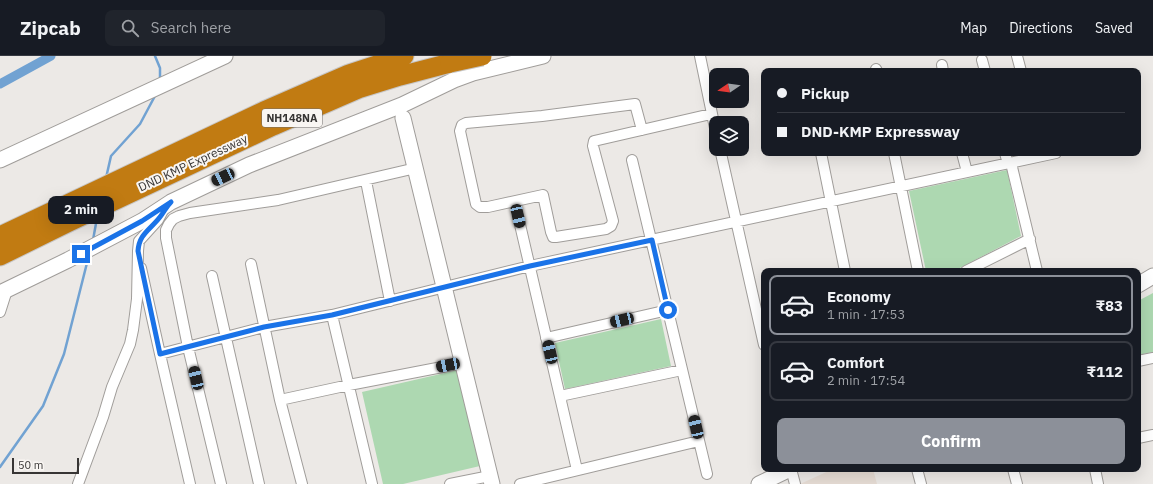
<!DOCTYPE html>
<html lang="en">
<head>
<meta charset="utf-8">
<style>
	body { margin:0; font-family:"IBM Plex Sans",sans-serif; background:#20242c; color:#f1f3f6; height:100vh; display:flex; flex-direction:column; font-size:15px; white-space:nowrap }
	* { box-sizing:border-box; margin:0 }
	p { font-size:13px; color:#9ea1a6 }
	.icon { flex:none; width:22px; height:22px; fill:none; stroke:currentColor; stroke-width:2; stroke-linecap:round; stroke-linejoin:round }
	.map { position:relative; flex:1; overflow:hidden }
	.sheet { position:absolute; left:761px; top:212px; width:380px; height:204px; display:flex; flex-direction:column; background:#171b24; border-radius:8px; box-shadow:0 4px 16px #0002 }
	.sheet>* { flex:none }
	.guide { position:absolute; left:761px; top:12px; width:380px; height:88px; border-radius:8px; box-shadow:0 4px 16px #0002; display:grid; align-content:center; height:88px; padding:0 16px; background:#171b24 }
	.needle { width:26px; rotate:257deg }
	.fabs { position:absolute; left:709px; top:12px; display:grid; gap:8px }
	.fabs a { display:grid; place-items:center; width:40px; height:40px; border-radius:8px; background:#171b24; box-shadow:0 4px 16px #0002; font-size:20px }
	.scale { position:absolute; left:12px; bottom:10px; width:67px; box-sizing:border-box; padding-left:4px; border:2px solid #373534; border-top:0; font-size:11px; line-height:14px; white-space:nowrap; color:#373534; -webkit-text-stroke:3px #f9f6f3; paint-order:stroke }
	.end { position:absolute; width:18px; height:18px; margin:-9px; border:5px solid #1a73e8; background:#fff; box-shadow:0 0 0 2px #fff }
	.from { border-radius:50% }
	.bubble { position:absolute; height:28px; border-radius:8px; background:#171b24; box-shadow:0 4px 16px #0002; font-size:13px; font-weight:700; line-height:28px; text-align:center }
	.car { position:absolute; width:12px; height:24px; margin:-12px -6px; border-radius:5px; box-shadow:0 0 3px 1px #0007; background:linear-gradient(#222 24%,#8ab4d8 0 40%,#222 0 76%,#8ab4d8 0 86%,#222 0) }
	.guide b { display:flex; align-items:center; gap:14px; height:38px; font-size:15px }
	.guide b+b { border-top:1px solid #363941 }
	.guide i { width:10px; height:10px; background:#f1f3f6 }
	ul { padding:7px 0 0; list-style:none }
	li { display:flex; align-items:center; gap:12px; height:60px; margin:0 8px 6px; padding:0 8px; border:2px solid #363941; border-radius:8px }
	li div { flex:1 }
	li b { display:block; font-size:15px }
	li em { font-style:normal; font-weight:700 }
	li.active { border-color:#8c9099 }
	li>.icon { width:36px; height:36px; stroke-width:1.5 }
	.cta { display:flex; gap:8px; margin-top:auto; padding:8px 16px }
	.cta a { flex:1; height:46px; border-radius:8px; background:#8c9099; color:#fff; font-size:16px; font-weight:700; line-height:46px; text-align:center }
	header { display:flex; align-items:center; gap:24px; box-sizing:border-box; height:56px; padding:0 20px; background:#171b24; border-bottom:1px solid #363941 }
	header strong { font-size:19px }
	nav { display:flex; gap:22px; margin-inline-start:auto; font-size:14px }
	.search { width:280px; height:36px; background:#20242c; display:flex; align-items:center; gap:10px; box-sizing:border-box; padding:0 14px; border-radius:8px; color:#9ea1a6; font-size:15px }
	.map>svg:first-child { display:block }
	.built { fill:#e6dcd4 }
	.green { fill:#add8b1 }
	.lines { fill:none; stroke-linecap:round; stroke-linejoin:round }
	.stream { stroke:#71a2d2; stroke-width:2.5 }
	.canal { stroke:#71a2d2; stroke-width:9 }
	.street-casing { stroke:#a09d9a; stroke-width:12 }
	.secondary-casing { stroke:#a09d9a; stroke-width:17 }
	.highway-casing { stroke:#c7c6c6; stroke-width:21 }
	.street { stroke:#fff; stroke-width:10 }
	.secondary { stroke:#fff; stroke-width:15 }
	.highway { stroke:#c17b12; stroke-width:19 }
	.highway-bridge-casing { stroke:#c7c6c6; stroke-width:21; stroke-linecap:butt }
	.highway-bridge { stroke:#c17b12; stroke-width:19 }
	.route { stroke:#1a73e8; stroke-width:5 }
	.labels { text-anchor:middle; stroke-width:4; stroke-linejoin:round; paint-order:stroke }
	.shield { fill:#f9f6f3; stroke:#716f6d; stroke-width:1 }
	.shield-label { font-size:11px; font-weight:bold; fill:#373534 }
	.street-label { font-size:12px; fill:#373534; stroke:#f9f6f3 }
</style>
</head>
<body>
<header>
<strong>Zipcab</strong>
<div class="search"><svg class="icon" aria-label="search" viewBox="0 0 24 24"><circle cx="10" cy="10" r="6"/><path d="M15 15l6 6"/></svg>Search here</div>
<nav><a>Map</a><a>Directions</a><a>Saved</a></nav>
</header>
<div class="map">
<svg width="1153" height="428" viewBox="0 0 1153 428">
	<rect width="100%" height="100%" fill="#ece9e6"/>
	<path class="built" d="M833 413H873L877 428H800Z"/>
	<path class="green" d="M1007 114 1021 180 954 215H926L909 135Z
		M1153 237V296L1138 299V245Z
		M661 263 671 310 565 333 555 287Z
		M458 314 480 410 403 428H383L362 336Z"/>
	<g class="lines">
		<path class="stream" d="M155 0 160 12V24
			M106 122 111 100 140 68 156 38
			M93 184 97 162
			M0 411 43 350 64 298 89 199"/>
		<path class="canal" d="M0 28 51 0"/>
		<defs>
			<path id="street" d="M700 0 716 77
				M1017 0 1021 15
				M982 4 985 15
				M942 9 943 15
				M876 13 877 15
				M642 74 635 48 542 60 466 67 462 69 460 75 476 148 480 151H488L543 139 551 176 553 181H556L606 173 611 170 613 165 593 90 594 85 711 58
				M720 93 764 289
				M821 97 845 215
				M894 97 918 215
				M962 97 967 116
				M1005 97 1008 108
				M632 104 707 418
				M1011 107 1037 215
				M366 125 390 245
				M518 160 577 414
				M251 208 280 344 302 428
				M141 212 160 298
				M966 215 1030 183
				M212 220 259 428
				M0 256 7 234
				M332 259 372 428
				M546 282 668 254
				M1138 305 1153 302
				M560 340 682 314
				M280 344 349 329 463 307
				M1138 382 1153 379
				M791 413 795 428
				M917 413 921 428
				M1013 413 1017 428
				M1095 413 1098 428
				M78 428 103 361 112 331 130 288 133 274 137 243 138 195 139 185 158 164 165 151
				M190 428 160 298 264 271 332 259 530 210 1056 97
				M221 428 188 291 166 182V174L169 168 173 163 179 160 190 157 278 144 416 112
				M450 428 490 420
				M520 428 699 385"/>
			<path id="secondary" d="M403 62 492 428
				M0 104 225 0
				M1138 229 1153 220
				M0 237 68 204 142 165 171 146 249 109 402 49 454 24 473 17 543 0
				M759 428 790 413"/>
			<path id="highway" d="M0 180 264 55 349 18 404 0
				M0 200 69 166 273 70 358 33 400 20 450 7"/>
		</defs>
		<use href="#street" class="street-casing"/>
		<use href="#secondary" class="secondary-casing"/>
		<use href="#highway" class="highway-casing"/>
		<use href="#street" class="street"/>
		<use href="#secondary" class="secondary"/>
		<use href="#highway" class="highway"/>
		<defs>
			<path id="highway-bridge" d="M450 7 482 0"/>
		</defs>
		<use href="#highway-bridge" class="highway-bridge-casing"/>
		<use href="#highway-bridge" class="highway-bridge"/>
	</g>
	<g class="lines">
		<path class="route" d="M81 198 142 165 171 146C166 151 164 156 160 161 150 174 139 178 138 195L160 298 264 271 332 259 530 210 652 184 668 254"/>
	</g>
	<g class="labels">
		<rect class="shield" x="262" y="53" width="60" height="18" rx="3"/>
		<g class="shield-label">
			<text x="292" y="66">NH148NA</text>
		</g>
		<g class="street-label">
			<text transform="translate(193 107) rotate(-25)" y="4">DND KMP Expressway</text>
		</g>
	</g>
</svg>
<div class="fabs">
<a><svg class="needle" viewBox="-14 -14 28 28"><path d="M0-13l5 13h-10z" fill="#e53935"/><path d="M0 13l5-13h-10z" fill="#9ea1a6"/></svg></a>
<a><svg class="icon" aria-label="layers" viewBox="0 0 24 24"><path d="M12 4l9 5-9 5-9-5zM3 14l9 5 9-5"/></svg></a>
</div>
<div class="scale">50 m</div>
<i class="end from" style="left:668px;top:254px"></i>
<i class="end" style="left:81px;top:198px"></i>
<div class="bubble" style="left:48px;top:140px;width:66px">2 min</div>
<i class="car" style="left:223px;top:121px;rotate:245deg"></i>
<i class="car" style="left:518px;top:160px;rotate:167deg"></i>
<i class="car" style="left:622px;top:264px;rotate:257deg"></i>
<i class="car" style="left:550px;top:296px;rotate:347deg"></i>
<i class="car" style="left:448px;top:309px;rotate:259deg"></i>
<i class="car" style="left:196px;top:322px;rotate:347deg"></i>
<i class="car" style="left:696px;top:371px;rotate:347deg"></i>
<div class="guide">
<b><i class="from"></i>Pickup</b>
<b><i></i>DND-KMP Expressway</b>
</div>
<section class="sheet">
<ul>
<li class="active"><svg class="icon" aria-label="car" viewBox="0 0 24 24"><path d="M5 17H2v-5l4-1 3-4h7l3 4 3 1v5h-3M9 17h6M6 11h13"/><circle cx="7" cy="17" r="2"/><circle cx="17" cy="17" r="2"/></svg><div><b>Economy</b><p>1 min · 17:53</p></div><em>₹83</em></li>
<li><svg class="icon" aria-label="car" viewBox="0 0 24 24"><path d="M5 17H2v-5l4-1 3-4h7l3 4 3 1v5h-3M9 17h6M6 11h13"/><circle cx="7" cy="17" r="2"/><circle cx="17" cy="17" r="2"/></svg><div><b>Comfort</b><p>2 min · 17:54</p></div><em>₹112</em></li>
</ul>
<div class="cta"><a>Confirm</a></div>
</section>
</div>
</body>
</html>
